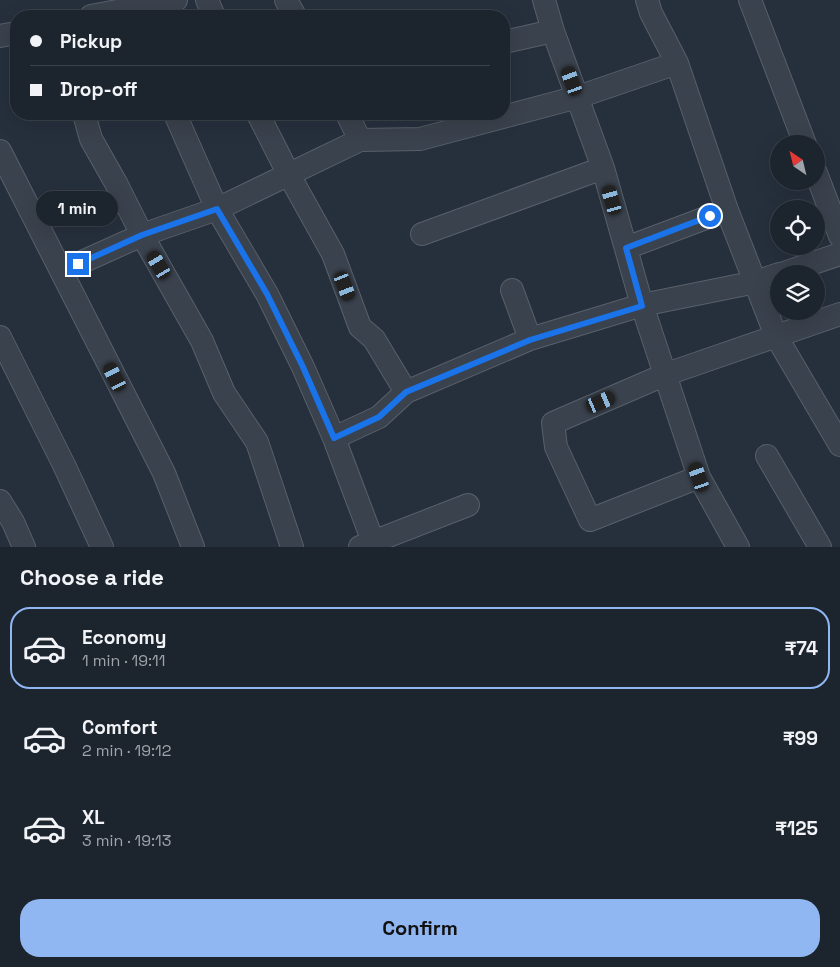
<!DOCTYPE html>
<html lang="en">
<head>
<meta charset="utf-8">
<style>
	body { margin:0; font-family:"Space Grotesk",sans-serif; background:#252c36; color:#f1f3f6; height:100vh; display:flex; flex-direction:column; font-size:19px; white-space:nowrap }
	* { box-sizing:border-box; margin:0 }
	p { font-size:16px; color:#a0a4aa }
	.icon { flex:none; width:28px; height:28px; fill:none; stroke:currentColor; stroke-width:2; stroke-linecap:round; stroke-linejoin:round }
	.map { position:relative; height:547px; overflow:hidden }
	.side { display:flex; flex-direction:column; background:#1c242e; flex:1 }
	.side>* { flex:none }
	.hud { position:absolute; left:10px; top:10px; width:500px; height:110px; border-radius:20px; box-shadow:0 5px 20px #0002,0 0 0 1px #3a414a; display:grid; align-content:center; height:110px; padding:0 20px; background:#1c242e }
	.needle { width:32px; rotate:325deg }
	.controls { position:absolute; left:770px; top:135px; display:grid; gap:10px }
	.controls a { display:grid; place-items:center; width:55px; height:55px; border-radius:50%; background:#1c242e; box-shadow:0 5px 20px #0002,0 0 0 1px #3a414a; font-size:25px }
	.end { position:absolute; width:22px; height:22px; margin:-11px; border:6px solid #1a73e8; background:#fff; box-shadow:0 0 0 2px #fff }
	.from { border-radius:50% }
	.bubble { position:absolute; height:35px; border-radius:18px; background:#1c242e; box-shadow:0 5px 20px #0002,0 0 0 1px #3a414a; font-size:16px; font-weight:600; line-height:35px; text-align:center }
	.car { position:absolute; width:15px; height:30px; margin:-15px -8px; border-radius:6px; box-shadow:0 0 4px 1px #0007; background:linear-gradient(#222 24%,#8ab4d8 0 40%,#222 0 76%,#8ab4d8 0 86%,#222 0) }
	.hud b { display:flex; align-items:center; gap:18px; height:48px; font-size:19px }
	.hud b+b { border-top:1px solid #3a414a }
	.hud i { width:12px; height:12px; background:#f1f3f6 }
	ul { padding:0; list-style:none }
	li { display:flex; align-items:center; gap:15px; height:82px; margin:0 10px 8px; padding:0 10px; border:2px solid transparent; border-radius:20px }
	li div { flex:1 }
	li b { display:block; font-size:19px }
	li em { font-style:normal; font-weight:600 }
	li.selected { border-color:#91b7f2 }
	li>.icon { width:45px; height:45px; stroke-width:1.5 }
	h2 { padding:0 20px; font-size:22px; line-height:60px }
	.primary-button { display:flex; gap:10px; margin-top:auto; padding:10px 20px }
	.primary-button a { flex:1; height:58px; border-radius:20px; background:#91b7f2; color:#111; font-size:20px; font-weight:600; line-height:58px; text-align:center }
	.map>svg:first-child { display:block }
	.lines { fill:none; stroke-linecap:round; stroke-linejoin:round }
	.minor-casing { stroke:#58606b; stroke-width:24 }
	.minor { stroke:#3a424d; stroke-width:22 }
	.route { stroke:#1a73e8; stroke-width:6 }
</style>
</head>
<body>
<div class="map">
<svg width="840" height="547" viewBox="0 0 840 547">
	<rect width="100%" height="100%" fill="#26303d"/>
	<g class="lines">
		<defs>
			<path id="minor" d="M207 0 214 16
				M286 0 295 16
				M544 0 553 31 603 168 642 305 699 477 738 547
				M647 0 651 13 677 63 727 210 776 336 840 445
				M750 0 805 144
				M91 16 176 0
				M0 36 16 33
				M504 42 553 31
				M84 114 91 139 117 185 142 235 202 341 224 393 257 442 292 547
				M175 114 217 209 267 294 303 367 334 438 375 547
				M258 114 289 175 333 254 360 327 374 339 406 392
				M347 114 360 140
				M0 151 164 473 193 547
				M816 173 840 236
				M422 234 603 168
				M626 248 727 210
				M62 271 142 235 217 209 360 140 420 139 578 97 677 63
				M781 274 840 254
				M512 290 530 339
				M0 337 64 465 102 547
				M334 438 379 417 406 392 530 339 642 305 756 282 779 274
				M767 456 820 547
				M699 477 590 520 556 447 553 423 664 375 840 314
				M0 501 13 522 24 547
				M360 547 468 505"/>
		</defs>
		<use href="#minor" class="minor-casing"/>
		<use href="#minor" class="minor"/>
	</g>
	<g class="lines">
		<path class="route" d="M78 264 142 235 217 209 267 294 303 367 334 438 379 417 406 392 530 340 642 306 626 248 710 216"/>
	</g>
</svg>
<div class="controls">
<a><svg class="needle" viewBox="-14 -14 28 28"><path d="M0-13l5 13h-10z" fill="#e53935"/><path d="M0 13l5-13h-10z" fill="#a0a4aa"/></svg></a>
<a><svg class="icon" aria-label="locate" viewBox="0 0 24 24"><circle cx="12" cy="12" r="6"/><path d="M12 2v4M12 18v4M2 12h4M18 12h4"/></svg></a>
<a><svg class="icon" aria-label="layers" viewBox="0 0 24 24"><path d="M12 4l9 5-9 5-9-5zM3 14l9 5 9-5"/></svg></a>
</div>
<i class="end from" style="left:710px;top:216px"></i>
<i class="end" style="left:78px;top:264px"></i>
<div class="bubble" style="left:36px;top:191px;width:82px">1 min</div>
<i class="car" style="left:572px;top:81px;rotate:340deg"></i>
<i class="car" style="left:612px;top:200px;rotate:344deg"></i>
<i class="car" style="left:159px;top:265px;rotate:329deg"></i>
<i class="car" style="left:345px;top:286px;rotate:159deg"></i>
<i class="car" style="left:115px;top:377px;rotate:333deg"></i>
<i class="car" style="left:601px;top:402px;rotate:67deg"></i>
<i class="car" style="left:699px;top:477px;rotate:341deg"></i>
<div class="hud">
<b><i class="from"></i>Pickup</b>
<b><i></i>Drop-off</b>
</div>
</div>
<section class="side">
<h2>Choose a ride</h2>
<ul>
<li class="selected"><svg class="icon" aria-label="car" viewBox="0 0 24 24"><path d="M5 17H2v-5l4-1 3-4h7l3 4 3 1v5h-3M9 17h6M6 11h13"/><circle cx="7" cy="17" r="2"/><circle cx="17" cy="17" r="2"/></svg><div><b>Economy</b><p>1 min · 19:11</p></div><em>₹74</em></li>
<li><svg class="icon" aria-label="car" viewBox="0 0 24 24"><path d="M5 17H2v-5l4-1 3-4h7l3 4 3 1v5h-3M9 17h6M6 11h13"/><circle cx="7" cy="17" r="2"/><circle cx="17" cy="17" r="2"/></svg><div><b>Comfort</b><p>2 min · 19:12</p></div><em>₹99</em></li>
<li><svg class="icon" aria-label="car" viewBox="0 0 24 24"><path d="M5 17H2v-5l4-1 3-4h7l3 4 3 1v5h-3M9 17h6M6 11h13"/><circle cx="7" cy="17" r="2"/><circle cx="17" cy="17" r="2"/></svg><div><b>XL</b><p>3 min · 19:13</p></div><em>₹125</em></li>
</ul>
<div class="primary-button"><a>Confirm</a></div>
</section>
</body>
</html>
